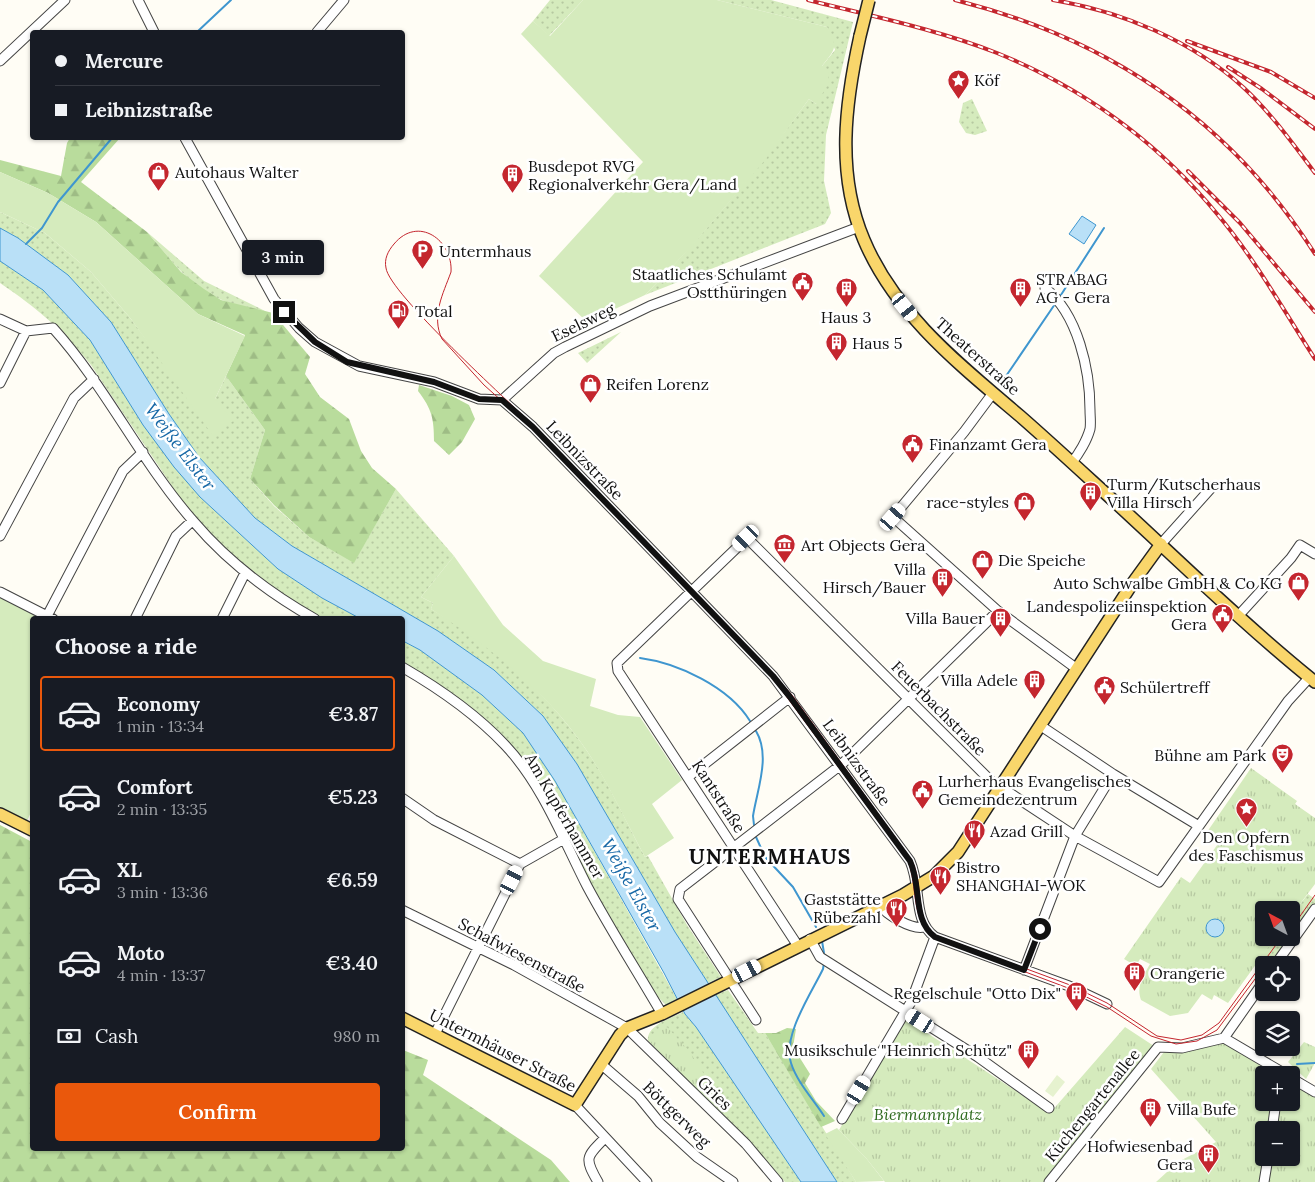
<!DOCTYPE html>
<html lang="en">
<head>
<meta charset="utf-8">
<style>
	body { margin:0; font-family:Lora,serif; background:#20242c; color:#f1f3f6; height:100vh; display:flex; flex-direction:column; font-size:19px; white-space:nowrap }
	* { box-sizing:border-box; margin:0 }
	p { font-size:16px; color:#9ea1a6 }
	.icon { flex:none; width:28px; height:28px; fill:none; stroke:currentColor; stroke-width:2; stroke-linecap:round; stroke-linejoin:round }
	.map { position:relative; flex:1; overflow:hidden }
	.details { position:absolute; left:30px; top:616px; width:375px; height:535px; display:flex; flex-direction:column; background:#171b24; border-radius:5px; box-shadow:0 1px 4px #0004 }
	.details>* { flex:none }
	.top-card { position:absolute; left:30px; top:30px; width:375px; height:110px; border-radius:5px; box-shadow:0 1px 4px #0004; display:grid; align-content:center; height:110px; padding:0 25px; background:#171b24 }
	.needle { width:32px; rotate:319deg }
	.controls { position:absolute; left:1255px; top:901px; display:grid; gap:10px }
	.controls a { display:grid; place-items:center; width:45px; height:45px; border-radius:5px; background:#171b24; box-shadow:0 1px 4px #0004; font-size:25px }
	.end { position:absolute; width:22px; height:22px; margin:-11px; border:6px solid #111; background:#fff; box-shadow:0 0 0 2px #fff }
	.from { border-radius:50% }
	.bubble { position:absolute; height:35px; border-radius:5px; background:#171b24; box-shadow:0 1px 4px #0004; font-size:16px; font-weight:600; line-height:35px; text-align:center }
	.car { position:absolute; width:15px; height:30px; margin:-15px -8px; border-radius:6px; box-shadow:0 0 4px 1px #0007; background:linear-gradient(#fff 24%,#345 0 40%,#fff 0 76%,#345 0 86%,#fff 0) }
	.top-card b { display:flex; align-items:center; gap:18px; height:48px; font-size:19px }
	.top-card b+b { border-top:1px solid #363941 }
	.top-card i { width:12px; height:12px; background:#f1f3f6 }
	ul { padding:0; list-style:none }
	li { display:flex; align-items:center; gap:15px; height:75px; margin:0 10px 8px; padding:0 15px; border:2px solid transparent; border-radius:5px }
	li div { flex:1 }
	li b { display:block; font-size:19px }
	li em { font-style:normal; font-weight:600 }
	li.selected { border-color:#ea580c }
	li>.icon { width:45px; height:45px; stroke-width:1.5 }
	h2 { padding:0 25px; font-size:22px; line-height:60px }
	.pay { display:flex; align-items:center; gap:12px; height:55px; padding:0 25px; font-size:19px }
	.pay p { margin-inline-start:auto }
	.action { display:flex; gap:10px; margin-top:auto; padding:10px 25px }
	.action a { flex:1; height:58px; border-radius:5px; background:#ea580c; color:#fff; font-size:20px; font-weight:600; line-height:58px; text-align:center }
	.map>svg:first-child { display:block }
	.grass { fill:url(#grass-dots) }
	.forest { fill:url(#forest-firs) }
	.park { fill:url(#park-tufts); fill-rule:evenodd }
	.garden { fill:#d5ebbd }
	.pitch { fill:#e6f2cf }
	.water { fill:#b9e0f7; stroke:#3f96cf }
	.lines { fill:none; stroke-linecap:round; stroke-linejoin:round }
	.stream { stroke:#3f96cf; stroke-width:2 }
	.minor-casing { stroke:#444; stroke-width:11 }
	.major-casing { stroke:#222; stroke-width:14 }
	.minor { stroke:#fff; stroke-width:9 }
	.major { stroke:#f9d66b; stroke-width:11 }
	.tram { stroke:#c4262e; stroke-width:1 }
	.rail-casing { stroke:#c4262e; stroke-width:4 }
	.rail { stroke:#fff; stroke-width:2; stroke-dasharray:5.5; stroke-linecap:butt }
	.major-bridge-casing { stroke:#222; stroke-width:14; stroke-linecap:butt }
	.major-bridge { stroke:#f9d66b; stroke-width:11 }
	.route { stroke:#111; stroke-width:6 }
	.labels { text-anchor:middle; stroke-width:5; stroke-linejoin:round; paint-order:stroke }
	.poi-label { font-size:16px; fill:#111; stroke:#fff; text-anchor:start }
	.street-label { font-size:16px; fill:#111; stroke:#fff }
	.park-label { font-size:16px; font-style:italic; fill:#2f6b1f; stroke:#fff }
	.water-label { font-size:18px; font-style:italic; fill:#1768a6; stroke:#fff }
	.district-label { font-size:21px; font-weight:bold; letter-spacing:1px; fill:#111; stroke:#fff }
</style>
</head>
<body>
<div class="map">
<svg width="1315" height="1182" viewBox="0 0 1315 1182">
	<defs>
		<pattern id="grass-dots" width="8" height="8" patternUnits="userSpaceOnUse" patternTransform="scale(1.25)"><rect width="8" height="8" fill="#d5ebbd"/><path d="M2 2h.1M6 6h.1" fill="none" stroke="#b6c8a1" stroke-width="1.8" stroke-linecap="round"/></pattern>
		<pattern id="forest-firs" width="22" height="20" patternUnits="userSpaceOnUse" patternTransform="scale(1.25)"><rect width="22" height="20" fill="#b9dc9c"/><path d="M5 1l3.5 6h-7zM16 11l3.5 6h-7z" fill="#9ebc85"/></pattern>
		<pattern id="park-tufts" width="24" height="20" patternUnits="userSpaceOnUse" patternTransform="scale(1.25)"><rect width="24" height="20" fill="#d5ebbd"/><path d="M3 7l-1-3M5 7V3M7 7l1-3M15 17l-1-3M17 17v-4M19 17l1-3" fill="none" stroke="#b6c8a1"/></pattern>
	</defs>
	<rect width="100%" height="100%" fill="#fffdf5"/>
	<path class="grass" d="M550 0H583L549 36 533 21Z
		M717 0H771L853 22 826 135 824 181 831 213 825 224 645 295C705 234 759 168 809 99L816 104 822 66 835 50 827 27Z
		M972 99 987 131 975 135 966 133 959 122 963 103Z
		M0 212 45 233 91 272 131 319 161 360 215 399 226 376 265 430 250 479 274 506 309 537 354 562 396 489 454 556 421 597 433 603 431 609C449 620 468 631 485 644 524 674 559 710 587 751 609 783 626 822 645 857L648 856 687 925 721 977 708 983 675 932 577 764 543 716 494 670 438 631 292 546 255 518 199 457 169 414 111 322 68 275 18 238 0 228Z
		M147 232 204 281 267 312C253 308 236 306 222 300 190 288 168 256 147 232Z
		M0 261 43 290 90 340 143 425 200 497 278 569 322 598 361 619H320L276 592 226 552 188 510 91 365C63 330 37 308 0 283Z
		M621 332 587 363 578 353Z
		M402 641 420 650 482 695 523 733 555 781 677 999 666 1005 657 996 645 978 515 753 403 663Z
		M1308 894 1315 899V904L1291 937V916Z
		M1275 938H1291L1273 963 1262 955Z
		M728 990 758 1033H765L856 1182H837L715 995Z
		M683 1012 696 1027 801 1182H785L757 1150 648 1041C646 1025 672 1018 683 1012Z"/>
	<path class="forest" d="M70 138H120L81 182 147 232 181 272 204 289 221 300 273 313 310 357 305 374 320 397 349 419 361 451 372 468 396 489 354 563 309 537 274 505 250 479 265 430 226 376 245 335 198 314 96 222 48 193 0 172V160L61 176 67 143Z
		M419 385 452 396 469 405 475 419 462 442 449 455 434 441C434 419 432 409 418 391Z
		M0 825 32 842V1149H402L403 1050 428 1060 423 1075 551 1160 570 1182H0Z
		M787 1028 796 1029 793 1047 810 1074 805 1083 816 1101 835 1121 821 1127 765 1033H776Z"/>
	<path class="park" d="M1251 768 1297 801 1295 804 1315 818V884L1291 916V910H1264V938H1275L1228 1003 1214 995 1212 1000 1202 994 1188 1013 1170 1016 1141 1000C1136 986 1143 977 1150 964L1140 959 1136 966 1124 959 1181 877 1190 883 1220 841 1207 832Z
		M904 1018 1050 1113 1125 1027 1154 1046 1044 1182H885L866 1158 839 1130Z
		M667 1027 689 1051 719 1097 713 1104 651 1043 657 1032Z
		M1304 1042 1315 1047V1063L1306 1079 1288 1062Z
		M1228 1043 1279 1075H1264V1102H1291V1083L1315 1097V1182H1156L1178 1162 1216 1142 1151 1069 1164 1052ZM1264 1130H1291V1158H1264Z"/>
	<path class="garden" d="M583 0H717L827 27C839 48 835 49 822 66L828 72 829 83 816 104 809 99 765 160 691 247 645 295 587 322 539 276 643 162 521 34 533 21 550 36Z
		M0 172 48 193 96 222 198 314 245 336 215 399 233 421 213 436 131 319 91 272 45 233 0 212Z
		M454 556 503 625 543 661 596 679 590 706 618 715 640 717 682 780 652 804 674 838 645 857C626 822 609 784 587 751 545 689 492 649 431 609L433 603 421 597Z
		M0 596 44 619H32V810L27 821 0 807Z
		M837 1128 866 1158 884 1181 856 1182 825 1134Z"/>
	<path class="pitch" d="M1057 1075 1065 1082 1053 1097 1045 1091Z"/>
	<path class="water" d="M1082 216 1096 225 1084 244 1069 234Z
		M0 228 18 238 68 275 111 322 169 414 199 457 255 518 292 546 438 631 494 670 543 716 577 764 675 932 837 1182H801L696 1027 685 1014 664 973 555 781 523 733 482 695 420 650 403 641 402 619H361L322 598 278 569 200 497 174 467 143 425 90 340 43 290 0 261Z
		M1206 928a9 9 0 1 1 18 0a9 9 0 1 1-18 0Z"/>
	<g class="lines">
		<path class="stream" d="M197 32 231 0
			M26 244 42 228 58 202 112 138
			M1059 298 1104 228
			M1004 379 1055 304
			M640 658C678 663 729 687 750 721
			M754 825 753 816C757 790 771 756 756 731
			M756 837 765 857 793 887 816 927
			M822 941 824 953
			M1297 1064 1315 1063
			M824 1116C813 1099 797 1082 791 1063 782 1036 812 992 823 969L824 963"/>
		<defs>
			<path id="minor" d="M138 0 154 32
				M317 32 344 0
				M0 61 65 0
				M185 138 274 299 299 328 315 342 359 366 434 382 479 399 502 400 533 427 773 676 910 861C922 888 912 920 935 937L1069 986 1107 1004
				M1045 288C1078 314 1090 370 1090 410 1090 416 1091 423 1090 429 1087 440 1079 454 1072 462
				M0 319 26 331 53 328C107 388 141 462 194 522 228 562 269 593 315 619
				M0 383 26 331
				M993 393 964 432 893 517 998 611 1077 669
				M502 400 554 353 565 347 650 306 859 227
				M0 536 74 398 94 379
				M1161 544 1212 487
				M0 592 53 619
				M1239 615 1291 558 1300 545 1315 554
				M47 616 123 471 143 452
				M135 619 176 536 192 521
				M222 619 245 573
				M402 667C440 689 475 713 505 745 542 784 563 839 587 886 610 929 637 971 662 1014
				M1041 726 1113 774 1199 826
				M688 777 790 697
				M402 798 434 820 520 864
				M880 905C886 915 912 930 924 927
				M402 910 514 965 627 1028 746 1144 778 1182
				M810 939 820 957 978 1057 1049 1108
				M798 946 618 671 617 663 747 538 990 780 1075 836 1159 882 1288 701 1309 678
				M1275 965 1315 909
				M1024 970 1075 836 1113 774
				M756 1020 678 899 680 889 842 764 998 611
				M435 1034 520 864 564 839
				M1224 1038 1287 1075
				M602 1065 638 1096 660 1123 697 1157 733 1182
				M1291 1078 1315 1092
				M575 1105 647 1182
				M842 1119 911 1002 935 937
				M1272 1130 1276 1102
				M598 1182C584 1158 586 1157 605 1138
				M1049 1182 1158 1047 1182 1048 1224 1038 1264 981
				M1264 1182 1268 1158"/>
			<path id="major" d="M860 36C845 104 836 174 864 240 895 314 960 365 1020 416 1044 437 1068 459 1092 481 1166 548 1237 619 1315 682
				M0 814 32 830
				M402 1018 575 1105 620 1035 627 1028 662 1014 903 895 934 876 958 852 1132 584 1161 544"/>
		</defs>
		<use href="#minor" class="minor-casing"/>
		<use href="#major" class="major-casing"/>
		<use href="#minor" class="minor"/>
		<use href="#major" class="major"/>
		<path class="tram" d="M1291 929 1315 895
			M1264 967 1217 1030 1197 1041 1176 1044 1151 1036 1107 1007 1068 988 935 938C910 921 918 886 908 861L772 677 532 428 484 385 442 339C431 316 443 294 451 272 453 240 418 215 394 244 388 251 384 259 386 268 389 293 510 403 534 426L774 675 792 695 911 859C925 884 913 917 935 935L1070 985 1107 1003 1157 1036 1181 1040 1202 1035 1219 1023 1281 938"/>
		<defs>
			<path id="rail" d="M808 0C871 16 936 29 997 53 1083 88 1159 143 1218 215 1255 259 1284 311 1315 359
				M955 0C1107 38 1230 120 1315 254
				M1053 0C1121 11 1193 41 1244 88 1271 113 1293 144 1315 173
				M1187 41 1271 72 1315 98
				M1228 67 1262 89 1315 129
				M1188 171 1240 223 1315 312"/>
		</defs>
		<use href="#rail" class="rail-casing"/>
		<use href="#rail" class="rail"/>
		<defs>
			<path id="major-bridge" d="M860 36 869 0"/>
		</defs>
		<use href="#major-bridge" class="major-bridge-casing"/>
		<use href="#major-bridge" class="major-bridge"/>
	</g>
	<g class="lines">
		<path class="route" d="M284 312 315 342 347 362 434 382 479 399 502 400 533 427 773 676 790 697 910 861C922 887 912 920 935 937L1024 970 1040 929"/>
	</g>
	<defs>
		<symbol id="sight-pin" viewBox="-11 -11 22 30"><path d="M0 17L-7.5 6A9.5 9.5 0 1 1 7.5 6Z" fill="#c4262e" stroke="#fff"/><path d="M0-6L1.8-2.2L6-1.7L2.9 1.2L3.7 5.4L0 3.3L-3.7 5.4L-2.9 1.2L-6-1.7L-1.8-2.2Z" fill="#fff"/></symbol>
		<symbol id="shop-pin" viewBox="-11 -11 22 30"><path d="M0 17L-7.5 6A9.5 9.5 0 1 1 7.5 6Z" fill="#c4262e" stroke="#fff"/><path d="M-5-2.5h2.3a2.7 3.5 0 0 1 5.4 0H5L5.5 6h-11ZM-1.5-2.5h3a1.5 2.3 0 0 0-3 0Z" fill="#fff"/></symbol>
		<symbol id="building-pin" viewBox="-11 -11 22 30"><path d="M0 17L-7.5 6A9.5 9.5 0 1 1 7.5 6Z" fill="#c4262e" stroke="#fff"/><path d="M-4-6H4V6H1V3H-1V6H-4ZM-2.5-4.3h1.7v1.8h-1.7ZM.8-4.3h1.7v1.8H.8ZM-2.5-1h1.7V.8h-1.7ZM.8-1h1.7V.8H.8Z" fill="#fff"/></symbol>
		<symbol id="parking-pin" viewBox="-11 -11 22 30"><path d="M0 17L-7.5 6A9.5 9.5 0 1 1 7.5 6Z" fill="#c4262e" stroke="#fff"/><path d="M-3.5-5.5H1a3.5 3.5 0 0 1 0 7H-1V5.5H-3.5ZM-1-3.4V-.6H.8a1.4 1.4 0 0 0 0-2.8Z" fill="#fff"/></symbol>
		<symbol id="civic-pin" viewBox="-11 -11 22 30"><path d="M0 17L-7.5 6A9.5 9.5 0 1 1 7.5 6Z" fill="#c4262e" stroke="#fff"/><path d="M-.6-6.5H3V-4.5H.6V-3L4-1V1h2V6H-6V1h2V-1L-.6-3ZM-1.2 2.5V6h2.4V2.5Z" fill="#fff"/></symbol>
		<symbol id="fuel-pin" viewBox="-11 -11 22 30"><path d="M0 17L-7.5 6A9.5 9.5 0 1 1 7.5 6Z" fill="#c4262e" stroke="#fff"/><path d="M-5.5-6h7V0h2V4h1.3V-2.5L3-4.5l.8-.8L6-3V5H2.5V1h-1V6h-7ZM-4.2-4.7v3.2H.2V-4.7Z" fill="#fff"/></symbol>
		<symbol id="museum-pin" viewBox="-11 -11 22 30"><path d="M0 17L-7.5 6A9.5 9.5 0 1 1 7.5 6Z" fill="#c4262e" stroke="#fff"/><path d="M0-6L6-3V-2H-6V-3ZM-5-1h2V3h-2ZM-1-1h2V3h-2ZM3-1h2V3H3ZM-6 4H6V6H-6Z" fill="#fff"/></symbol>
		<symbol id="theatre-pin" viewBox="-11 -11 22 30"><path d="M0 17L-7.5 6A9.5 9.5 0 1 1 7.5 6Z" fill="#c4262e" stroke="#fff"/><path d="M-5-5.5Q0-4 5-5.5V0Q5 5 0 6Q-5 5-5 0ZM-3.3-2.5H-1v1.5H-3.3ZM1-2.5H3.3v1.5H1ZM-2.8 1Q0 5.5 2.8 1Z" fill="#fff"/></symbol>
		<symbol id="restaurant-pin" viewBox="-11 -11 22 30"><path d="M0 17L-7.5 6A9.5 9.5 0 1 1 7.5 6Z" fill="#c4262e" stroke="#fff"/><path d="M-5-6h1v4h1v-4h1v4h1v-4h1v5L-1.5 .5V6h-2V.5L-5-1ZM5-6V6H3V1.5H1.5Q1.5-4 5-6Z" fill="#fff"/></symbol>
	</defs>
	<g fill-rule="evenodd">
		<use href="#sight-pin" x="946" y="68" width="25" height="34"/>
		<use href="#shop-pin" x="146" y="160" width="25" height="34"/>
		<use href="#building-pin" x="500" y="162" width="25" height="34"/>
		<use href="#parking-pin" x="410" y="238" width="25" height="34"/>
		<use href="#civic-pin" x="790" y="270" width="25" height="34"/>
		<use href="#building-pin" x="834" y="276" width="25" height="34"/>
		<use href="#building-pin" x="1008" y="276" width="25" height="34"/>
		<use href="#fuel-pin" x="386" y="298" width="25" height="34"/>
		<use href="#building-pin" x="824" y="330" width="25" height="34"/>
		<use href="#shop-pin" x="578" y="372" width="25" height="34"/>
		<use href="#civic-pin" x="900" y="432" width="25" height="34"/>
		<use href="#building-pin" x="1078" y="480" width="25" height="34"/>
		<use href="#shop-pin" x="1012" y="490" width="25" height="34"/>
		<use href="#museum-pin" x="772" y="532" width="25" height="34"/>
		<use href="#shop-pin" x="970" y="548" width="25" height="34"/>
		<use href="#building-pin" x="930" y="566" width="25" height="34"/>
		<use href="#shop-pin" x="1286" y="570" width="25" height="34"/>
		<use href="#civic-pin" x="1210" y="602" width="25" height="34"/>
		<use href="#building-pin" x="988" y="606" width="25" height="34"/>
		<use href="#building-pin" x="1022" y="668" width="25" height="34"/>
		<use href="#civic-pin" x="1092" y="674" width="25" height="34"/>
		<use href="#theatre-pin" x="1270" y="742" width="25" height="34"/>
		<use href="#civic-pin" x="910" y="778" width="25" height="34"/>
		<use href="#sight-pin" x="1234" y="796" width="25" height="34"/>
		<use href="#restaurant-pin" x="962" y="818" width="25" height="34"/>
		<use href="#restaurant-pin" x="928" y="864" width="25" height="34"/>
		<use href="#restaurant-pin" x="884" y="896" width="25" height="34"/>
		<use href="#building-pin" x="1122" y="960" width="25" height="34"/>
		<use href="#building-pin" x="1064" y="980" width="25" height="34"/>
		<use href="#building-pin" x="1016" y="1038" width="25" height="34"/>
		<use href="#building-pin" x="1138" y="1096" width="25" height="34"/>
		<use href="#building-pin" x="1196" y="1142" width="25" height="34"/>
	</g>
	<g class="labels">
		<g class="poi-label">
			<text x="974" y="86">Köf</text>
			<text x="528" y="172">Busdepot RVG<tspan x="528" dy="18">Regionalverkehr Gera/Land</tspan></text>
			<text x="175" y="178">Autohaus Walter</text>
			<text x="439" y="257">Untermhaus</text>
			<text x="787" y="280" text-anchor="end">Staatliches Schulamt<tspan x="787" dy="18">Ostthüringen</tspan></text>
			<text x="1036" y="285">STRABAG<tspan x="1036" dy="18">AG - Gera</tspan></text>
			<text x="415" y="317">Total</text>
			<text x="846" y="323" text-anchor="middle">Haus 3</text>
			<text x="852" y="349">Haus 5</text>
			<text x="606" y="390">Reifen Lorenz</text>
			<text x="929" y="450">Finanzamt Gera</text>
			<text x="1107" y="490">Turm/Kutscherhaus<tspan x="1107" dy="18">Villa Hirsch</tspan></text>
			<text x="1009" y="508" text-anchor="end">race-styles</text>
			<text x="801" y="551">Art Objects Gera</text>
			<text x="998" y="566">Die Speiche</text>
			<text x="926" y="575" text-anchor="end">Villa<tspan x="926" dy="18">Hirsch/Bauer</tspan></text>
			<text x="1282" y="589" text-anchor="end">Auto Schwalbe GmbH &amp; Co KG</text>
			<text x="1207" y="612" text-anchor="end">Landespolizeiinspektion<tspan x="1207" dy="18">Gera</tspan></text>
			<text x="985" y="624" text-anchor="end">Villa Bauer</text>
			<text x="1018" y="686" text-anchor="end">Villa Adele</text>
			<text x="1120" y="693">Schülertreff</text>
			<text x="1266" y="761" text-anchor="end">Bühne am Park</text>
			<text x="938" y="787">Lurherhaus Evangelisches<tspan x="938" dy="18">Gemeindezentrum</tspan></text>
			<text x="990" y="837">Azad Grill</text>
			<text x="1246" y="843" text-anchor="middle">Den Opfern<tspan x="1246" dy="18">des Faschismus</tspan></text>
			<text x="956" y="873">Bistro<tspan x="956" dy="18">SHANGHAI-WOK</tspan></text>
			<text x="881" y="905" text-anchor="end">Gaststätte<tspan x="881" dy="18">Rübezahl</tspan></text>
			<text x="1150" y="979">Orangerie</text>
			<text x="1061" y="999" text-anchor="end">Regelschule "Otto Dix"</text>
			<text x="1012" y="1056" text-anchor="end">Musikschule "Heinrich Schütz"</text>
			<text x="1167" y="1115">Villa Bufe</text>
			<text x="1193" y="1152" text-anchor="end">Hofwiesenbad<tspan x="1193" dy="18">Gera</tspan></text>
		</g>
		<g class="street-label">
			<text transform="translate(583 322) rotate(-26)" y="6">Eselsweg</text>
			<text transform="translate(978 356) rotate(42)" y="6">Theaterstraße</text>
			<text transform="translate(585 460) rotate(46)" y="6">Leibnizstraße</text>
			<text transform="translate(939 708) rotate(45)" y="6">Feuerbachstraße</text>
			<text transform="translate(857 762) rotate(54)" y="6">Leibnizstraße</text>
			<text transform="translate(719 796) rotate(57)" y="6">Kantstraße</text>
			<text transform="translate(565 816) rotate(60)" y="6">Am Kupferhammer</text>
			<text transform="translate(522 955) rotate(28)" y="6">Schafwiesenstraße</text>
			<text transform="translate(503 1050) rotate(27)" y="6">Untermhäuser Straße</text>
			<text transform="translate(715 1093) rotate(44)" y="6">Gries</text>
			<text transform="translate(1092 1105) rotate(-51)" y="6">Küchengartenallee</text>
			<text transform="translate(677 1114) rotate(44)" y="6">Böttgerweg</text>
		</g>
		<g class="park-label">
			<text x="928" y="1120">Biermannplatz</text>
		</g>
		<g class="water-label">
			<text transform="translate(180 447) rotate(53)" y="6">Weiße Elster</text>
			<text transform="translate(631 885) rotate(61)" y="6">Weiße Elster</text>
		</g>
		<g class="district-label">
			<text x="770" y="864">UNTERMHAUS</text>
		</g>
	</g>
</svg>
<div class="controls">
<a><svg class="needle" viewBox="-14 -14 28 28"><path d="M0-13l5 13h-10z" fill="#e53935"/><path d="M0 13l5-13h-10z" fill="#9ea1a6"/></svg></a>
<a><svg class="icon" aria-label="locate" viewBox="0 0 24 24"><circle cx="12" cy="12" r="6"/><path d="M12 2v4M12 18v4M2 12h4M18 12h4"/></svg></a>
<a><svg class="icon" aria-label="layers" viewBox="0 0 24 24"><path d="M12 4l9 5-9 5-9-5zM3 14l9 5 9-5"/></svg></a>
<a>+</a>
<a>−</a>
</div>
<i class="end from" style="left:1040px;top:929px"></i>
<i class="end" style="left:284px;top:312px"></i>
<div class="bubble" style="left:242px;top:240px;width:82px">3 min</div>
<i class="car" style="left:905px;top:307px;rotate:141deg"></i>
<i class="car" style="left:893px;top:517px;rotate:41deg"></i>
<i class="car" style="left:746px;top:538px;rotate:226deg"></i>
<i class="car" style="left:512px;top:880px;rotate:27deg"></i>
<i class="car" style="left:747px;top:971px;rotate:63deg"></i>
<i class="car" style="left:920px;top:1021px;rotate:302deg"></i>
<i class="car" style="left:859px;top:1090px;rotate:31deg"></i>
<div class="top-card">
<b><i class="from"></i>Mercure</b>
<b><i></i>Leibnizstraße</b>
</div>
<section class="details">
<h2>Choose a ride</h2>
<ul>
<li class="selected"><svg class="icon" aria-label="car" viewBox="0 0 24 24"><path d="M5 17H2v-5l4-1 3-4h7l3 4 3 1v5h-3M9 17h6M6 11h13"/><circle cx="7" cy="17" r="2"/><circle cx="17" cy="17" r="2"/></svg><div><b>Economy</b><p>1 min · 13:34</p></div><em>€3.87</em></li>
<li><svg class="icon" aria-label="car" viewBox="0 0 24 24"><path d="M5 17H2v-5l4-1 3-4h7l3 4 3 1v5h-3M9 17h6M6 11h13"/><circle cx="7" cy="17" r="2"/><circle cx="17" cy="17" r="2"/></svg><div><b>Comfort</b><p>2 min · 13:35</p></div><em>€5.23</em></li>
<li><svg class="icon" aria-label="car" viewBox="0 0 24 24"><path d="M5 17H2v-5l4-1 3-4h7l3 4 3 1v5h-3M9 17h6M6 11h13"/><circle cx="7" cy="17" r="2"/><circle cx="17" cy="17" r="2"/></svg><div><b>XL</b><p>3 min · 13:36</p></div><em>€6.59</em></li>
<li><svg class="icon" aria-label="car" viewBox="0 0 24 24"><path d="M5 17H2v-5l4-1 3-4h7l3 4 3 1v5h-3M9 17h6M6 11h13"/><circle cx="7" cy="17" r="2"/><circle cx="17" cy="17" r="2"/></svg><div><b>Moto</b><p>4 min · 13:37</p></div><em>€3.40</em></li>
</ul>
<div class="pay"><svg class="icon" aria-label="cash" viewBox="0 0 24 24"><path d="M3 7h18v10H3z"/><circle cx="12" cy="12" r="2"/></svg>Cash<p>980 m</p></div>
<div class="action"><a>Confirm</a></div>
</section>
</div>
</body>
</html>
